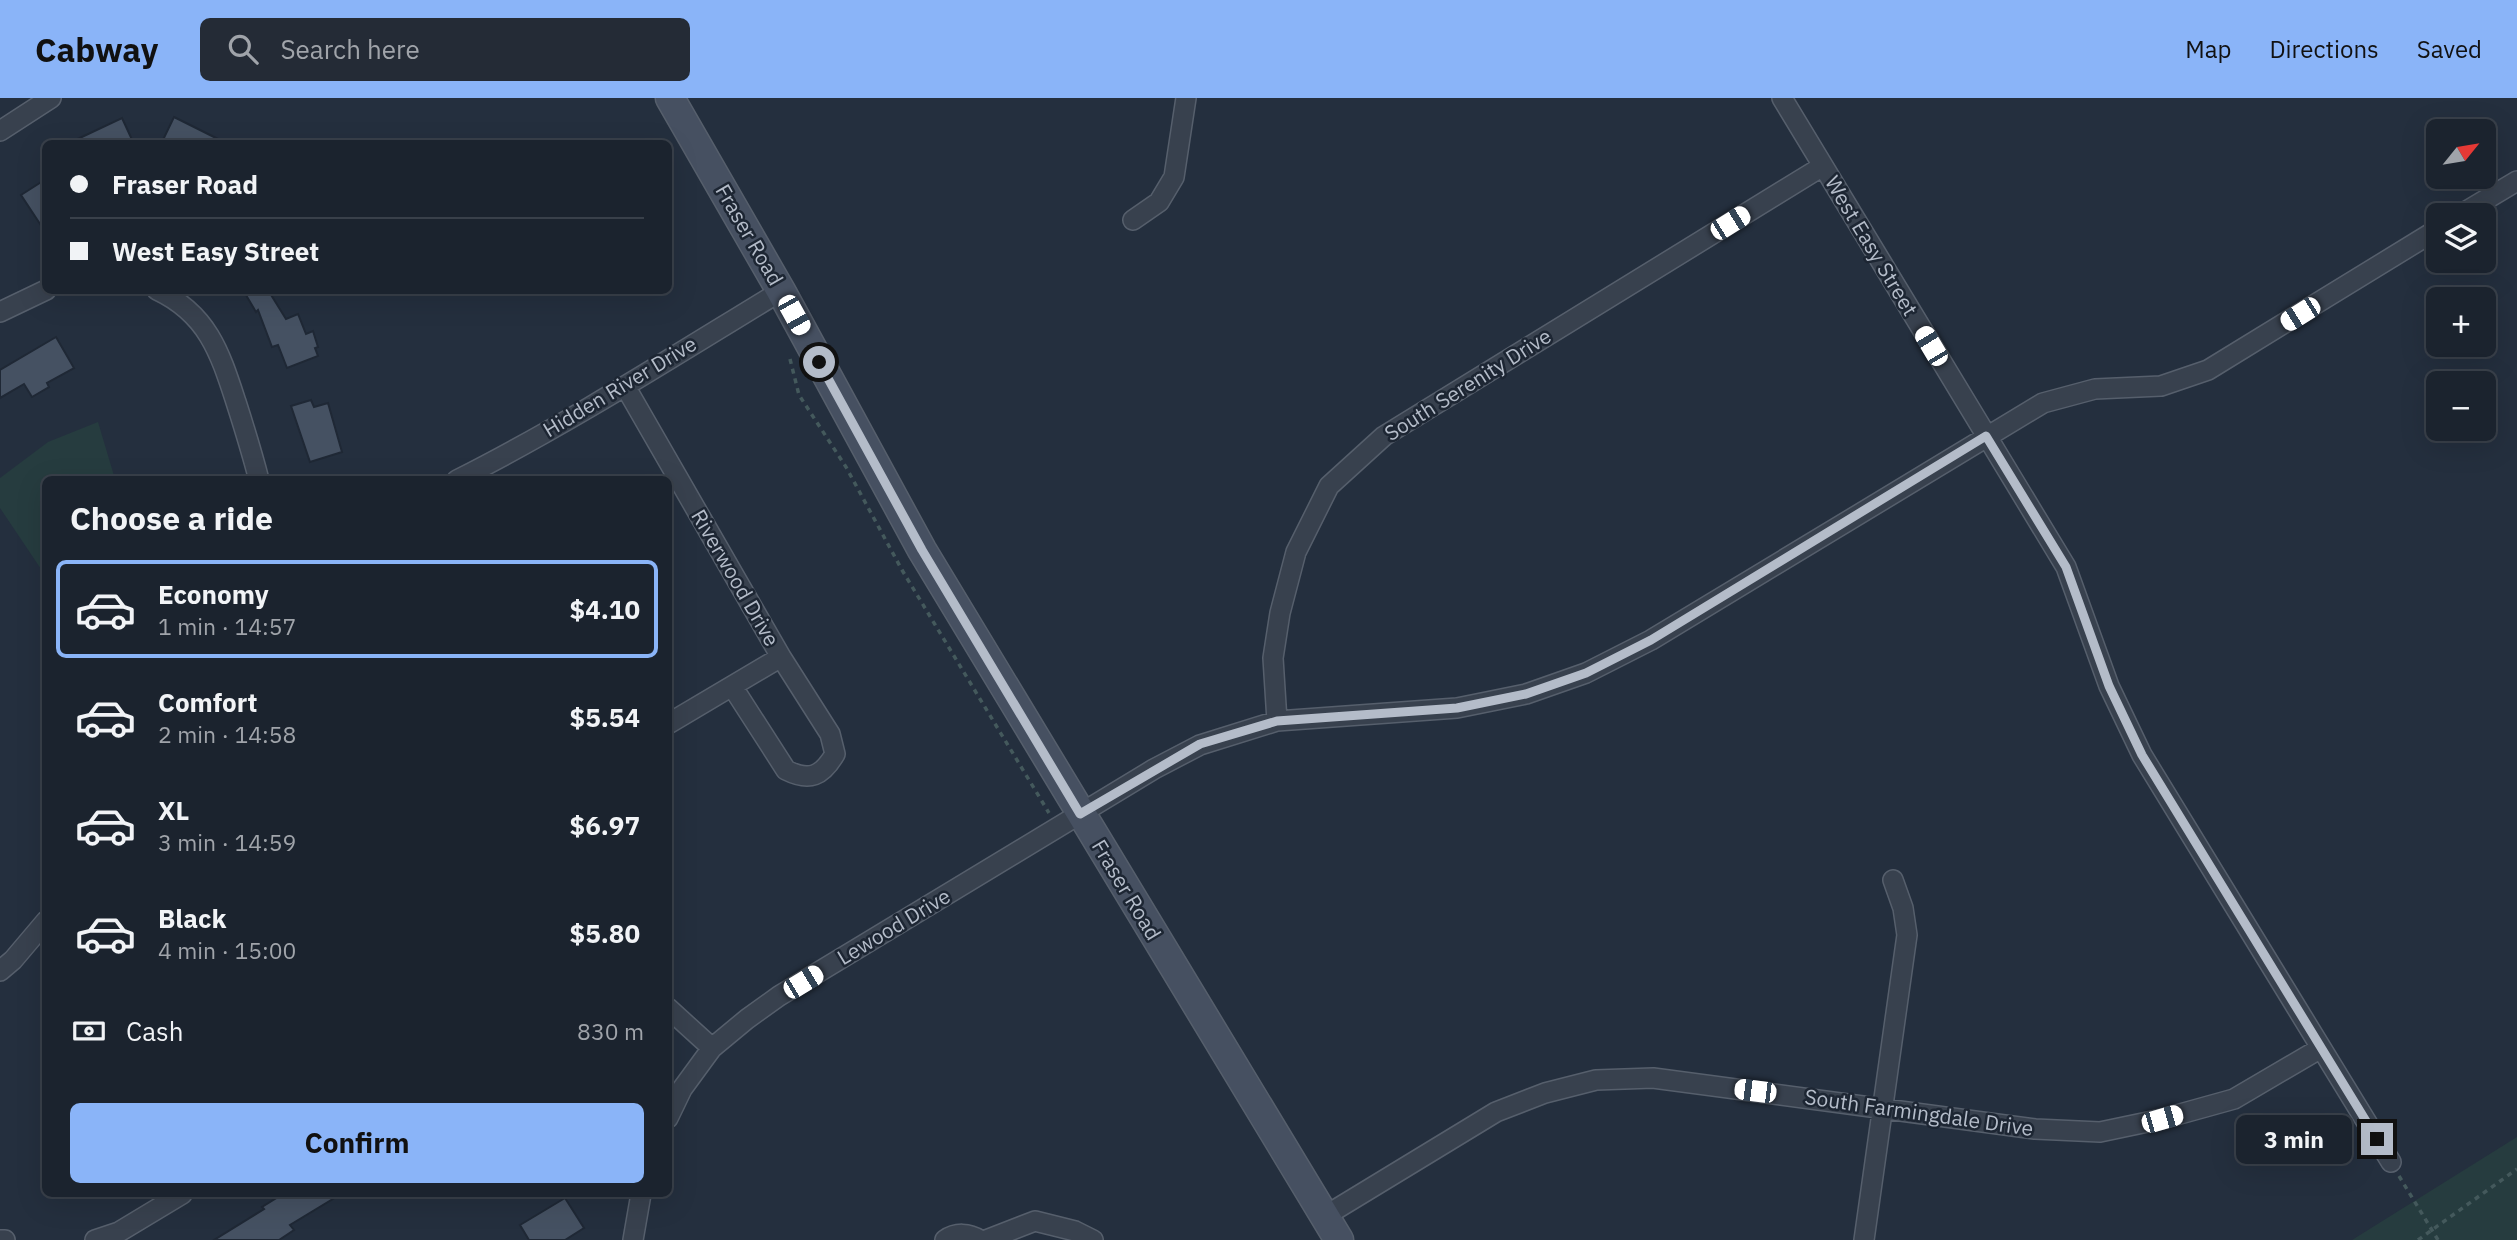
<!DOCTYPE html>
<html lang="en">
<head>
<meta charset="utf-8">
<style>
	body { margin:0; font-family:"IBM Plex Sans",sans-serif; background:#242b36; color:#f1f3f6; height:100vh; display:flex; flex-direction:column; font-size:26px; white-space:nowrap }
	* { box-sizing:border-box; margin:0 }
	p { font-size:23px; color:#a0a4aa }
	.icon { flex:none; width:38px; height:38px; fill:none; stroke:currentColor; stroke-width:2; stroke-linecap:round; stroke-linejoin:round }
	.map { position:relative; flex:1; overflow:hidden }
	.panel { position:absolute; left:42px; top:378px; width:630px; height:721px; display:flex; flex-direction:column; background:#1b232e; border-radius:10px; box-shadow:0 7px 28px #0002,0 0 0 2px #39404a }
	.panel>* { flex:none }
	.top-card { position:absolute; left:42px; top:42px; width:630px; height:154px; border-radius:10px; box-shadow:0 7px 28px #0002,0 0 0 2px #39404a; display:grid; align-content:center; height:154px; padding:0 28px; background:#1b232e }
	.needle { width:46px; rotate:60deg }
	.controls { position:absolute; left:2426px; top:21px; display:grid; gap:14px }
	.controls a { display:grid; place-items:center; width:70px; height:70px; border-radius:10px; background:#1b232e; box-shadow:0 7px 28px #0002,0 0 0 2px #39404a; font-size:35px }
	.end { position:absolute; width:32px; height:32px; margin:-16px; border:9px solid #b4bcc9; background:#111; box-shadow:0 0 0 4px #111 }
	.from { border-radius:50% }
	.bubble { position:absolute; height:49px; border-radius:10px; background:#1b232e; box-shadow:0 7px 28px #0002,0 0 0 2px #39404a; font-size:23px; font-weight:700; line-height:49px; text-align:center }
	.car { position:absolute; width:21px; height:42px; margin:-21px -10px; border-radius:9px; box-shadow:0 0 5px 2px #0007; background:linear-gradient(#fff 24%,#345 0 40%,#fff 0 76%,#345 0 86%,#fff 0) }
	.top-card b { display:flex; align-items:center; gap:24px; height:66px; font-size:26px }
	.top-card b+b { border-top:2px solid #39404a }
	.top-card i { width:18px; height:18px; background:#f1f3f6 }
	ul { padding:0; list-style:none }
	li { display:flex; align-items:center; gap:21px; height:98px; margin:0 14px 10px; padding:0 14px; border:4px solid transparent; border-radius:10px }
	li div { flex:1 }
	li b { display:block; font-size:26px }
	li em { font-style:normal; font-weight:700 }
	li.on { border-color:#8ab4f8 }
	li>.icon { width:63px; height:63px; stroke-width:1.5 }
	h2 { padding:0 28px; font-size:32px; line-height:84px }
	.pay { display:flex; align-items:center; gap:18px; height:77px; padding:0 28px; font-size:26px }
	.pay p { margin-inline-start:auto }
	.button { display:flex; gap:14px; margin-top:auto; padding:14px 28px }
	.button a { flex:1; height:80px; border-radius:10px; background:#8ab4f8; color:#111; font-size:28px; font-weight:700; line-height:80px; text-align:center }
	header { display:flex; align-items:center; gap:42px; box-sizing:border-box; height:98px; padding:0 35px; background:#8ab4f8; color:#111 }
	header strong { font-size:33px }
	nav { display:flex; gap:38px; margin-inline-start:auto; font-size:24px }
	.search { width:490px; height:63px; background:#242b36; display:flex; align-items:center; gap:18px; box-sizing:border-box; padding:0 24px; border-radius:10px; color:#a0a4aa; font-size:26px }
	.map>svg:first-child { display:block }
	.green { fill:#263c3f }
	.building { fill:#455162; stroke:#1f2835; stroke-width:2 }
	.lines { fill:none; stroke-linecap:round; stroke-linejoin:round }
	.street-casing { stroke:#565f6c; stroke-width:22 }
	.secondary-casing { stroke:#565f6c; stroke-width:31 }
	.path { stroke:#44595c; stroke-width:3.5; stroke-dasharray:5 5; stroke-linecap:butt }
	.street { stroke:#38414e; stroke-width:19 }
	.secondary { stroke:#465061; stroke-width:28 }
	.route { stroke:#b4bcc9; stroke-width:9 }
	.labels { text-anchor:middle; stroke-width:5; stroke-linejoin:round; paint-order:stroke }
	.street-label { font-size:21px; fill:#b4bcc9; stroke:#1d2633 }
</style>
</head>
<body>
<header>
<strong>Cabway</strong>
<div class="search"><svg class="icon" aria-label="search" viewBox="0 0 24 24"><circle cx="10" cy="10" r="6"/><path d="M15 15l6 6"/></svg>Search here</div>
<nav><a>Map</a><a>Directions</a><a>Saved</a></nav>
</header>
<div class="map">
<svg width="2517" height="1142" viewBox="0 0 2517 1142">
	<rect width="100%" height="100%" fill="#242f3e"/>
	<path class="green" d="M98 324 115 381 46 382 45 477 0 410V380L48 344Z
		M2517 1039V1142H2352Z"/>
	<path class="building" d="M174 19 228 46H161Z
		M122 20 134 46H67Z
		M46 81V135L21 97Z
		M243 192H268L286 221 298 216 306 236 313 233 318 249 315 250 318 258 287 270 278 247 272 249 258 212 256 214Z
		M56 239 74 270 47 285 49 289 32 299 24 286 0 300V272Z
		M311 302 314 309 328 305 342 354 310 364 291 308Z
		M283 1096H341L290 1127 294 1132 279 1142H214L264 1111 262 1109Z
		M565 1100 584 1130 565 1142H529L520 1127Z"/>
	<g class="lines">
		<defs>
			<path id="street" d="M1782 0 2066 469 2109 588 2142 657 2391 1064
				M0 33 51 0
				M2460 117 2517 83
				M1133 122 1159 104 1174 79 1186 0
				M157 192C208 216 220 255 236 304 244 329 252 355 259 382
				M0 214 46 192
				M625 288 781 559 668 626
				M457 382C568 326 674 258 781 193
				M732 588 786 672C810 684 822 678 835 656L830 636 781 559
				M1277 623 1273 560 1280 515 1296 454 1329 388 1384 338 1823 68
				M0 873 13 862 46 823
				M668 910 712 950
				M668 1020 682 991 712 950 747 921 779 898 1154 671 1200 647 1277 623 1457 610 1526 596 1586 575 1651 542 2043 305 2095 291 2161 288 2208 272 2438 131
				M1325 1118 1496 1014 1545 995 1596 982 1653 980 2035 1031 2100 1034 2162 1021 2234 1001 2321 950
				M0 1142H5
				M95 1142 119 1134 182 1096
				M633 1142 641 1096
				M945 1142C956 1134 969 1135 980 1142
				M986 1142 1035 1123 1075 1133 1093 1142
				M1864 1142 1907 837 1903 810 1893 782"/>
			<path id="secondary" d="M670 0 781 193 922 452 1339 1142"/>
		</defs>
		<use href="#street" class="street-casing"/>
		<use href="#secondary" class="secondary-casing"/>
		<path class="path" d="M790 261 799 297 846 369 902 472 1049 715
			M2399 1078 2438 1142
			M2418 1142 2517 1071"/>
		<use href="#street" class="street"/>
		<use href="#secondary" class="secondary"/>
	</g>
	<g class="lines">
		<path class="route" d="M819 264 922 452 1080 716 1200 646 1277 623 1457 610 1526 596 1586 575 1651 542 1986 338 2066 469 2109 588 2142 657 2377 1041"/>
	</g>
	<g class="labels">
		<g class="street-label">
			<text transform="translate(749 137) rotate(60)" y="7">Fraser Road</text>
			<text transform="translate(1871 148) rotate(59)" y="7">West Easy Street</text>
			<text transform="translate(1468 287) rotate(-32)" y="7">South Serenity Drive</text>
			<text transform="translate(620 289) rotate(-31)" y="7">Hidden River Drive</text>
			<text transform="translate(735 480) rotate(60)" y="7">Riverwood Drive</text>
			<text transform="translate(1126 792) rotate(59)" y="7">Fraser Road</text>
			<text transform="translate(894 829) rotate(-31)" y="7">Lewood Drive</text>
			<text transform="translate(1919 1015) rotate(8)" y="7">South Farmingdale Drive</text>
		</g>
	</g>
</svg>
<div class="controls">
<a><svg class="needle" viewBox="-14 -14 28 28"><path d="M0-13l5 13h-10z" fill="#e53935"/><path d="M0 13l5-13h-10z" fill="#a0a4aa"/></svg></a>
<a><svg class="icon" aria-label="layers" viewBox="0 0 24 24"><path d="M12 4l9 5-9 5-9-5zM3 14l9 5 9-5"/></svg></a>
<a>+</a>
<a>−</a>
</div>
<i class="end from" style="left:819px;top:264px"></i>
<i class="end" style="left:2377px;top:1041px"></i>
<div class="bubble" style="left:2236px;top:1017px;width:116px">3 min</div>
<i class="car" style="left:1730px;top:125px;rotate:58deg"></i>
<i class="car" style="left:2300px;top:216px;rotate:238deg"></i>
<i class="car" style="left:794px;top:217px;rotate:151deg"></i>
<i class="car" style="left:1931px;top:248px;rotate:329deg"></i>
<i class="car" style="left:803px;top:884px;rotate:59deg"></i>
<i class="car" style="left:1755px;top:993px;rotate:277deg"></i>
<i class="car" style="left:2162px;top:1021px;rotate:74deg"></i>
<div class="top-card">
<b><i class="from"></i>Fraser Road</b>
<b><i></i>West Easy Street</b>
</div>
<section class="panel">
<h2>Choose a ride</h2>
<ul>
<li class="on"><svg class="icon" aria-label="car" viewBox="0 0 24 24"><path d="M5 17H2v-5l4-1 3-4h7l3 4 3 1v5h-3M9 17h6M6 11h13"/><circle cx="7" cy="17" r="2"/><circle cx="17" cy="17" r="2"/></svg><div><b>Economy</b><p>1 min · 14:57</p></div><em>$4.10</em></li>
<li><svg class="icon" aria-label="car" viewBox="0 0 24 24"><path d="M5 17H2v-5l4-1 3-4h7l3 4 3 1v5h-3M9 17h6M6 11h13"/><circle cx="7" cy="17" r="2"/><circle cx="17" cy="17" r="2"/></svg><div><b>Comfort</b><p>2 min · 14:58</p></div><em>$5.54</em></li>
<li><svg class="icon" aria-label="car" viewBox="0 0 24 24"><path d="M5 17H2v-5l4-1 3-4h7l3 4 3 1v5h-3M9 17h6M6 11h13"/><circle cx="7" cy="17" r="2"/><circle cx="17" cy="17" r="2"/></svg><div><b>XL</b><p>3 min · 14:59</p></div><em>$6.97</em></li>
<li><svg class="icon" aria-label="car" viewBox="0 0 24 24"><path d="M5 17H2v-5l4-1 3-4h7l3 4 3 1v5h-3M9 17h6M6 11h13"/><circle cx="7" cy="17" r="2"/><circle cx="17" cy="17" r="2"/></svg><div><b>Black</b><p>4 min · 15:00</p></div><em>$5.80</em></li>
</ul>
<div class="pay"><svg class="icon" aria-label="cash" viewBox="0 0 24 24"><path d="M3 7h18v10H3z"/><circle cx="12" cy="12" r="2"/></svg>Cash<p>830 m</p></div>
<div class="button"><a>Confirm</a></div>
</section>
</div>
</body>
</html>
